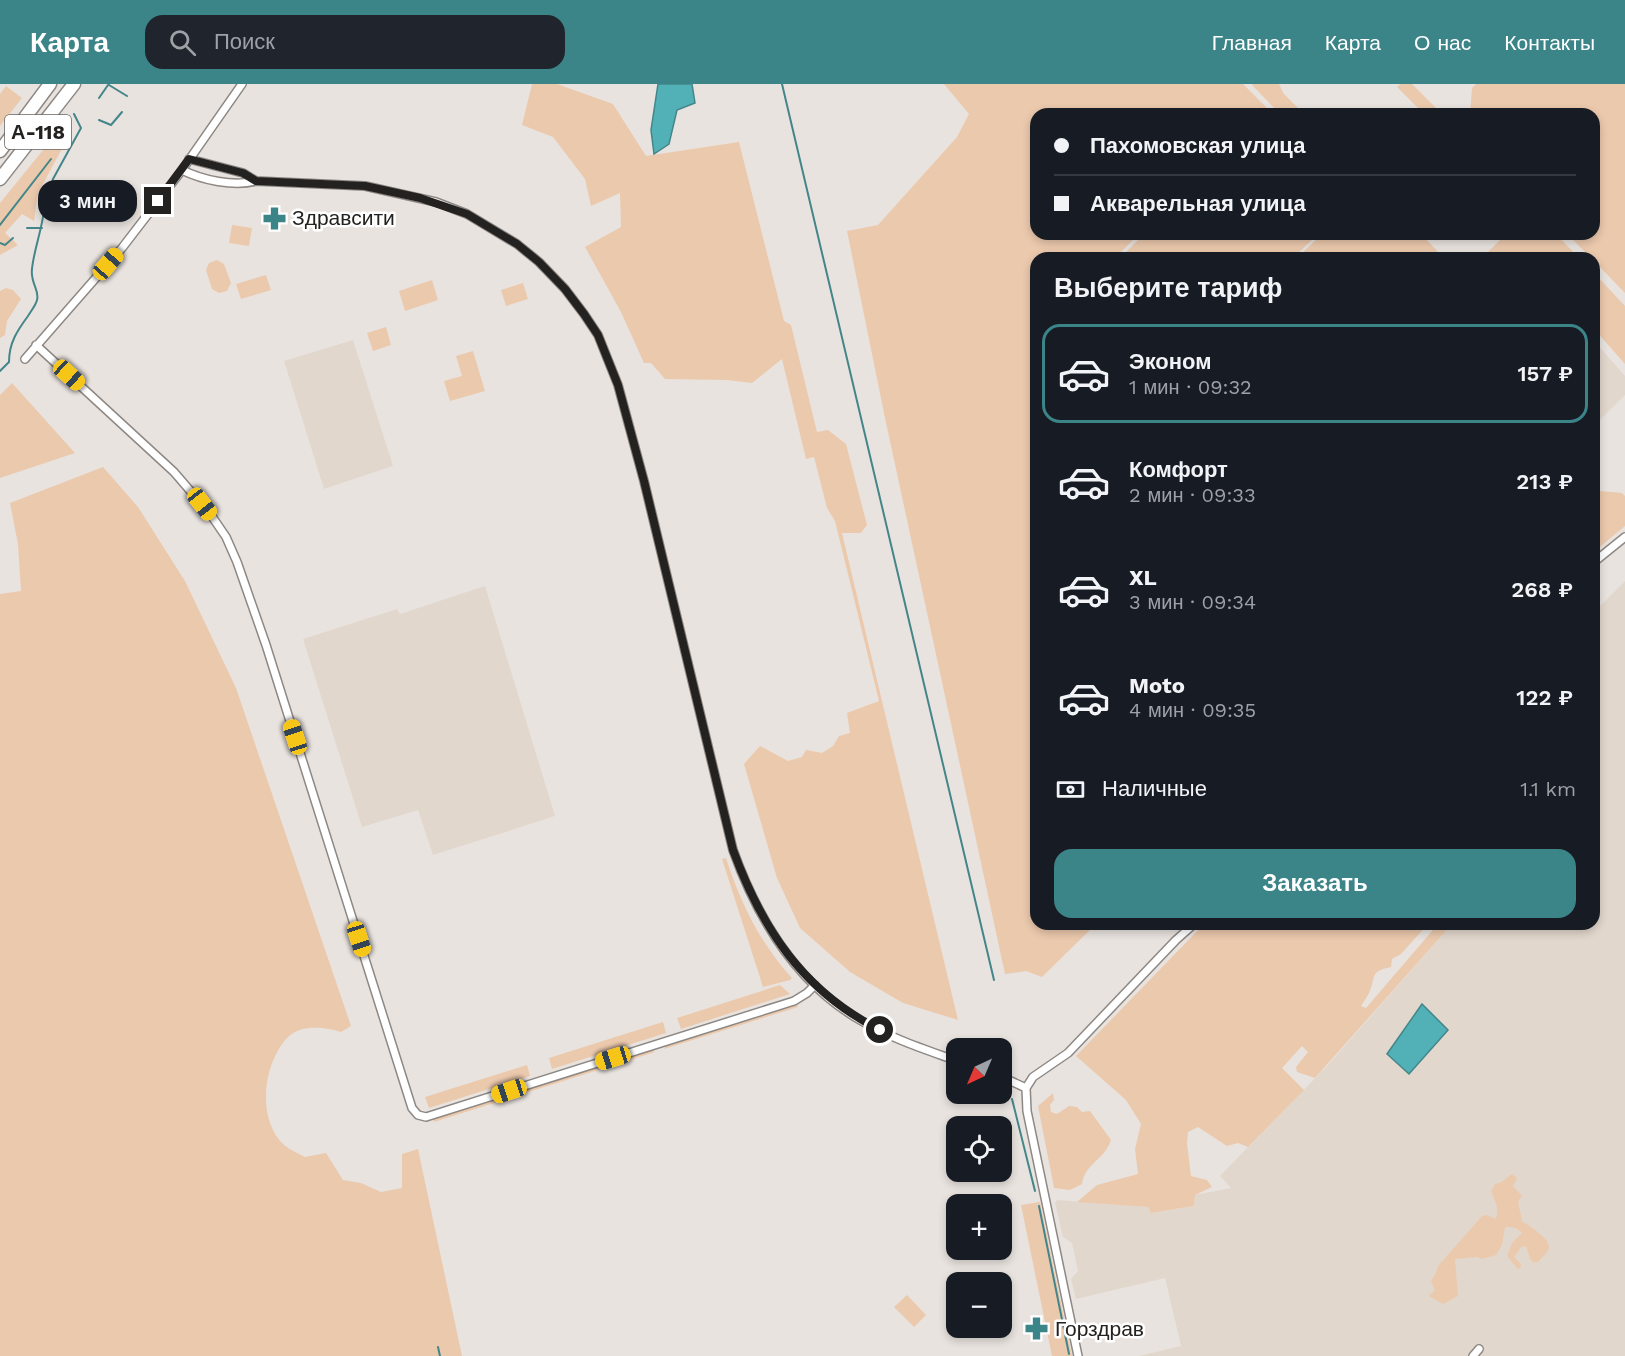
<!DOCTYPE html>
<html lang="ru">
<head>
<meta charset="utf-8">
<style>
	body { margin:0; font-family:"Work Sans",sans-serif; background:#20242c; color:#f1f3f6; height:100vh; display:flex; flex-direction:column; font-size:22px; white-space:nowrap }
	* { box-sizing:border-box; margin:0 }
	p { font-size:20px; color:#9ea1a6 }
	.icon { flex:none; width:33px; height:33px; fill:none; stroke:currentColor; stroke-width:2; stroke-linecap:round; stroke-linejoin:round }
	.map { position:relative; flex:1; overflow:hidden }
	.drawer { position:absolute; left:1030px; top:168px; width:570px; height:678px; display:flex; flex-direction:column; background:#171b24; border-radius:18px; box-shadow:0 3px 9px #0003 }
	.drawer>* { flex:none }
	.guide { position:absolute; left:1030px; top:24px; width:570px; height:132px; border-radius:18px; box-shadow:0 3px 9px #0003; display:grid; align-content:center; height:132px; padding:0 24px; background:#171b24 }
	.needle { width:39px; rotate:224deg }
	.buttons { position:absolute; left:946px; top:954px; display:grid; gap:12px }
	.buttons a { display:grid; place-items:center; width:66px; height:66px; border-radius:12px; background:#171b24; box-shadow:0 3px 9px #0003; font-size:30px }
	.end { position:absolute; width:27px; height:27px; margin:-14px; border:8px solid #232220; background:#fff; box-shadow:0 0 0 3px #fff }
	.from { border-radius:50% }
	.bubble { position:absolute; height:42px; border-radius:18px; background:#171b24; box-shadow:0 3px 9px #0003; font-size:20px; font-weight:600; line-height:42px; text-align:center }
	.car { position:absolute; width:18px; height:36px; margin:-18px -9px; border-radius:8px; box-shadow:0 0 4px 2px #0007; background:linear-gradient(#f5c518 24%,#345 0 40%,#f5c518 0 76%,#345 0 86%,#f5c518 0) }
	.guide b { display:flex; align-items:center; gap:21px; height:57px; font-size:22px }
	.guide b+b { border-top:2px solid #363941 }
	.guide i { width:15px; height:15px; background:#f1f3f6 }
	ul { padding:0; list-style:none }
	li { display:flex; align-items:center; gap:18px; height:99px; margin:0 12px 9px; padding:0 12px; border:3px solid transparent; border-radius:18px }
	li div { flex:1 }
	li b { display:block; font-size:22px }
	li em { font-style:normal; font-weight:600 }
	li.active { border-color:#3b8488 }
	li>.icon { width:54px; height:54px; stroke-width:1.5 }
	h2 { padding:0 24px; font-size:27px; line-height:72px }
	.pay { display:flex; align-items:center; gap:15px; height:66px; padding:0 24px; font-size:22px }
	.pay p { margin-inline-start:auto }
	.button { display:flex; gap:12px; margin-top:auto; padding:12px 24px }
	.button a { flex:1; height:69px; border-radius:18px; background:#3b8488; color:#fff; font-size:24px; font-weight:600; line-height:69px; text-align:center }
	header { display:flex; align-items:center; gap:36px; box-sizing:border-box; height:84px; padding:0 30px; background:#3b8488; color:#fff }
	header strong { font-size:28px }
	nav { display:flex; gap:33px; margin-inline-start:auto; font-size:21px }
	.search { width:420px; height:54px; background:#20242c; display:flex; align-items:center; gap:15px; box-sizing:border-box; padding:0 21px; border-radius:18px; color:#9ea1a6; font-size:22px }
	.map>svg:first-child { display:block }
	.built { fill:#e2d7cd }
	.green { fill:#ebc9ad }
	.water { fill:#51b1b7; stroke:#43868a; stroke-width:1.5 }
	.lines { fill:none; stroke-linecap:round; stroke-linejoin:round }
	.stream { stroke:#43868a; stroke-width:2 }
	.street-casing { stroke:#8d8884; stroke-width:10 }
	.highway-casing { stroke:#8d8884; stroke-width:15 }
	.street { stroke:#fff; stroke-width:7 }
	.highway { stroke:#fff; stroke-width:12 }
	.route { stroke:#232220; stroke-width:8 }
	.labels { text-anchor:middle; stroke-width:5; stroke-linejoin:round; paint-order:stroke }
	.shield { fill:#fff; stroke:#656463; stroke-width:1.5 }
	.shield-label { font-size:20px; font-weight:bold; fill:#232220 }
	.poi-label { font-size:21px; fill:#232220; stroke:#fff; text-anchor:start }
</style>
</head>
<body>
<header>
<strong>Карта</strong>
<div class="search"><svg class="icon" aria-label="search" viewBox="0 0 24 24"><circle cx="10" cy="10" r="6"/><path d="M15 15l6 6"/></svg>Поиск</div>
<nav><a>Главная</a><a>Карта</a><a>О нас</a><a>Контакты</a></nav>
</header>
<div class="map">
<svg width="1625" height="1272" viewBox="0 0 1625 1272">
	<rect width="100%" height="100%" fill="#e9e3df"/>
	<path class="built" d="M353 256 393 382 324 405 284 277Z
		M1595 258 1625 292V311L1595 341Z
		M1625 497V1272H1139L1181 1262 1165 1194 1076 1215 1071 1195 1078 1187 1072 1159 1063 1153 1055 1119 1057 1116 1149 1123 1150 1129 1194 1122 1195 1111 1231 1104 1220 1092 1327 982 1452 840H1594L1595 527Z
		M485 502 555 732 433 771 418 726 362 743 303 555 397 525 400 530Z"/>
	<path class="green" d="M532 0H557L613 20 646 72 739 58 784 237 791 241 817 348 828 346 846 360 867 441 861 449H842L958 936 903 919 850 888 800 844 777 794 744 680 760 662 788 677 802 673 806 666 822 669 833 662 839 652 850 649 847 629 879 617 835 437 827 424 814 373 806 375 782 275 752 299 727 296 665 295 651 279H644L621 228 585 163 621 143 620 109 591 122 585 95 553 53 522 41Z
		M944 0H1243L1267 24 1261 30H1036V150H1139L1115 174H1036V840H1096L1042 893 1026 887 1005 890 885 334 847 147 878 141 957 53 969 30Z
		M1253 0H1279L1284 10 1304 30H1280L1252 1Z
		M1400 0H1412L1442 30H1424L1397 3Z
		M1476 0H1625V209L1595 178 1594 174H1591L1567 150H1594V30H1470L1472 4Z
		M6 2 22 14 0 42V10Z
		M56 50 63 63 38 109 34 137 22 130 5 149 18 161 0 171V119Z
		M232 141 252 144 249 162 229 159Z
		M1144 150H1318L1293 174H1120Z
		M1322 150H1421L1444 174H1297Z
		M1506 150H1556L1579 174H1527C1513 166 1502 170 1488 174L1486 170Z
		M217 176 224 180 231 199 227 207 219 209 212 205 206 186 209 179Z
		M1595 190 1625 222V280L1595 246Z
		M266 191 271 206 241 215 236 200Z
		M432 196 438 216 405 227 399 207Z
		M523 199 528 215 506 222 501 206Z
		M6 204 13 206 21 215 7 237 5 251 0 254V207Z
		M386 243 391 261 373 267 367 249Z
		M473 267 485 307 450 317 444 297 462 292 456 272Z
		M12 299 75 369 0 394V311Z
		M103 383 138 423 185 497 236 604 351 942 341 948C325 943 301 940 288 953 263 979 256 1035 284 1061 290 1066 298 1069 305 1073L326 1069 343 1096 361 1099 381 1108 402 1104V1070L418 1065 462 1272H0V510L21 507 18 460 10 419Z
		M1600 407 1622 409 1625 412V442L1595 467V412Z
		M726 774C740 818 760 859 792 894L790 896 763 903 722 775Z
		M1204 840H1428L1401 870 1392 875 1391 883C1368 888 1377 892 1369 909 1367 914 1363 918 1361 922L1366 924 1438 840H1452L1315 994 1297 988 1296 983 1308 968 1302 962 1282 984 1304 1006 1248 1063 1238 1059 1227 1062 1198 1043 1188 1048 1187 1059 1191 1092 1207 1096 1212 1103 1195 1111 1194 1122 1150 1129 1149 1123 1077 1118 1097 1101 1138 1090 1135 1065 1141 1040 1126 1016 1076 972Z
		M780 901 790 910 681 945 677 934Z
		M797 920 798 923 664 965 666 961Z
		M663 938 666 949 552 985 549 974Z
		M651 966 655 968 434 1038 433 1035Z
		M527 981 530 992 429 1024 425 1013Z
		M1053 1009 1054 1016 1050 1021 1051 1028 1057 1030 1069 1022 1077 1023 1082 1028 1090 1027 1111 1056C1104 1077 1085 1079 1082 1100L1070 1106 1054 1104 1038 1022Z
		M1512 1090 1517 1094 1513 1102 1522 1112 1518 1118 1522 1137C1528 1141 1549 1154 1549 1163 1549 1168 1541 1174 1538 1178H1533L1530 1175 1526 1162 1521 1163 1514 1173 1521 1180 1520 1184 1518 1185 1507 1172 1512 1159 1522 1149C1517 1144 1512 1142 1505 1143L1502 1161 1496 1171 1482 1175 1477 1173 1455 1175 1458 1212 1443 1220 1429 1212 1435 1206 1431 1197 1436 1189 1438 1182 1482 1132 1487 1131 1495 1135C1501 1127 1494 1115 1491 1107L1495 1100 1500 1099Z
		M1040 1118 1072 1272H1052L1021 1121Z
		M907 1211 926 1231 914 1243 894 1223Z"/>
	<path class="water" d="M658 0H692L695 19 677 26 669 60 654 70 651 46Z
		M1422 920 1448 946 1409 990 1387 970Z"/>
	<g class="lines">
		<path class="stream" d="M782 0 994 896
			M109 1 127 12
			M99 14 108 1
			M99 36 111 41 122 28
			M49 110 53 95 81 44 74 30
			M0 141 51 75
			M27 144H42
			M0 159 5 161 13 154
			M0 287 9 278C9 259 17 247 28 232 31 227 36 221 37 216 40 206 30 199 32 185 34 165 42 146 44 126
			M1012 1015 1035 1107
			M1039 1122 1069 1270
			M438 1263 440 1272"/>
		<defs>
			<path id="street" d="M189 75 243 89 256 97
				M182 86C202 96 234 103 256 97L365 102 436 118 467 130 517 160 539 178 565 205 584 230 598 251 618 301 644 397 733 766C757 833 796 899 860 936 890 954 924 965 957 977
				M36 261 174 388 211 431 226 453 237 478 266 561 412 1024 418 1031 426 1033 794 917 807 909 815 901
				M25 275 122 164 182 86 242 0
				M1594 478 1625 453
				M1002 993 1026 1004
				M1078 1272 1027 1027 1026 1004 1033 993 1068 969 1176 856 1194 840
				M1473 1272 1479 1265"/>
			<path id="highway" d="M0 67 50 0
				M0 95 74 0"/>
		</defs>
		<use href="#street" class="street-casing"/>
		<use href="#highway" class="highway-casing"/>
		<use href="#street" class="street"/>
		<use href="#highway" class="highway"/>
	</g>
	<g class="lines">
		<path class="route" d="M158 117 189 75 243 89 256 97 365 102 420 114 467 130 517 160 539 178 565 205 584 230 598 251 618 301 644 397 733 766C762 845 803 907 880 946"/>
	</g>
	<defs>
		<symbol id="pharmacy-bare" viewBox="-9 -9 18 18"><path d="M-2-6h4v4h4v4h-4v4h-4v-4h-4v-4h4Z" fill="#3b8488" stroke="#fff" stroke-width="2.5" paint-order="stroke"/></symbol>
	</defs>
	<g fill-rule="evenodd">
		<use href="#pharmacy-bare" x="258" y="118" width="33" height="33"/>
		<use href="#pharmacy-bare" x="1020" y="1228" width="33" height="33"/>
	</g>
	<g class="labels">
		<rect class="shield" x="5" y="31" width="66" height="34" rx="4.5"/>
		<g class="shield-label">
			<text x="38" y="55">А-118</text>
		</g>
		<g class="poi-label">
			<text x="292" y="141">Здравсити</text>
			<text x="1055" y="1252">Горздрав</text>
		</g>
	</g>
</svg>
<div class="buttons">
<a><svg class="needle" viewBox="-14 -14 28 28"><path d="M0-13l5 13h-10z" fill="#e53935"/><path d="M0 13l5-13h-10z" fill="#9ea1a6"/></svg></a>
<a><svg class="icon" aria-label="locate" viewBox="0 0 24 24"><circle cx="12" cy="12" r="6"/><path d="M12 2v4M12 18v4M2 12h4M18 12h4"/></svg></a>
<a>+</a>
<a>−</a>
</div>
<i class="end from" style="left:880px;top:946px"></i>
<i class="end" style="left:158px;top:117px"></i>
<div class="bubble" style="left:38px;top:96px;width:99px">3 мин</div>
<i class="car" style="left:108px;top:180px;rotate:41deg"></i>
<i class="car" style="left:69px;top:291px;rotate:132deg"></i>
<i class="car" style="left:202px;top:420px;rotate:142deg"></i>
<i class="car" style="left:295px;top:653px;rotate:342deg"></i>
<i class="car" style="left:359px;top:855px;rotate:162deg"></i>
<i class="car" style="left:613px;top:974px;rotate:253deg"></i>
<i class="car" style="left:509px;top:1007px;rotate:252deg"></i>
<div class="guide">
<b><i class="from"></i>Пахомовская улица</b>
<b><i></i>Акварельная улица</b>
</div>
<section class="drawer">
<h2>Выберите тариф</h2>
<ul>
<li class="active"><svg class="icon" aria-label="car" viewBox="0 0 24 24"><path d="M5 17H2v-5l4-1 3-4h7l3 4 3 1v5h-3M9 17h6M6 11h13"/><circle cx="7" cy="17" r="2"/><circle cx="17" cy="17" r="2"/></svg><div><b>Эконом</b><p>1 мин · 09:32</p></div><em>157 ₽</em></li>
<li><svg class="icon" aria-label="car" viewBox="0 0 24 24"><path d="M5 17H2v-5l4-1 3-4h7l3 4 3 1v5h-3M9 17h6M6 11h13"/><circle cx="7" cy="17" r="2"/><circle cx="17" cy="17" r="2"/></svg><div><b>Комфорт</b><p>2 мин · 09:33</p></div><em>213 ₽</em></li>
<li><svg class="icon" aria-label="car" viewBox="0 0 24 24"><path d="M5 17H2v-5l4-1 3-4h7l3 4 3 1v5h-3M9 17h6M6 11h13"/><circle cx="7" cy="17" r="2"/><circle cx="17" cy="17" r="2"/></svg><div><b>XL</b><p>3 мин · 09:34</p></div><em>268 ₽</em></li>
<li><svg class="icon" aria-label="car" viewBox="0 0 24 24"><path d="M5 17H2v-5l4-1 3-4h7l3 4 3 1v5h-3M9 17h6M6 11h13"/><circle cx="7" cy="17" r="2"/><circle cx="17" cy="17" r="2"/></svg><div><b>Moto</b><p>4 мин · 09:35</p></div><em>122 ₽</em></li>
</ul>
<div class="pay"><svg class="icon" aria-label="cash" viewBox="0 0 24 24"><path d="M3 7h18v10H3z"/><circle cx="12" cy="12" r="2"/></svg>Наличные<p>1.1 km</p></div>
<div class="button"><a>Заказать</a></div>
</section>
</div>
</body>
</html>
